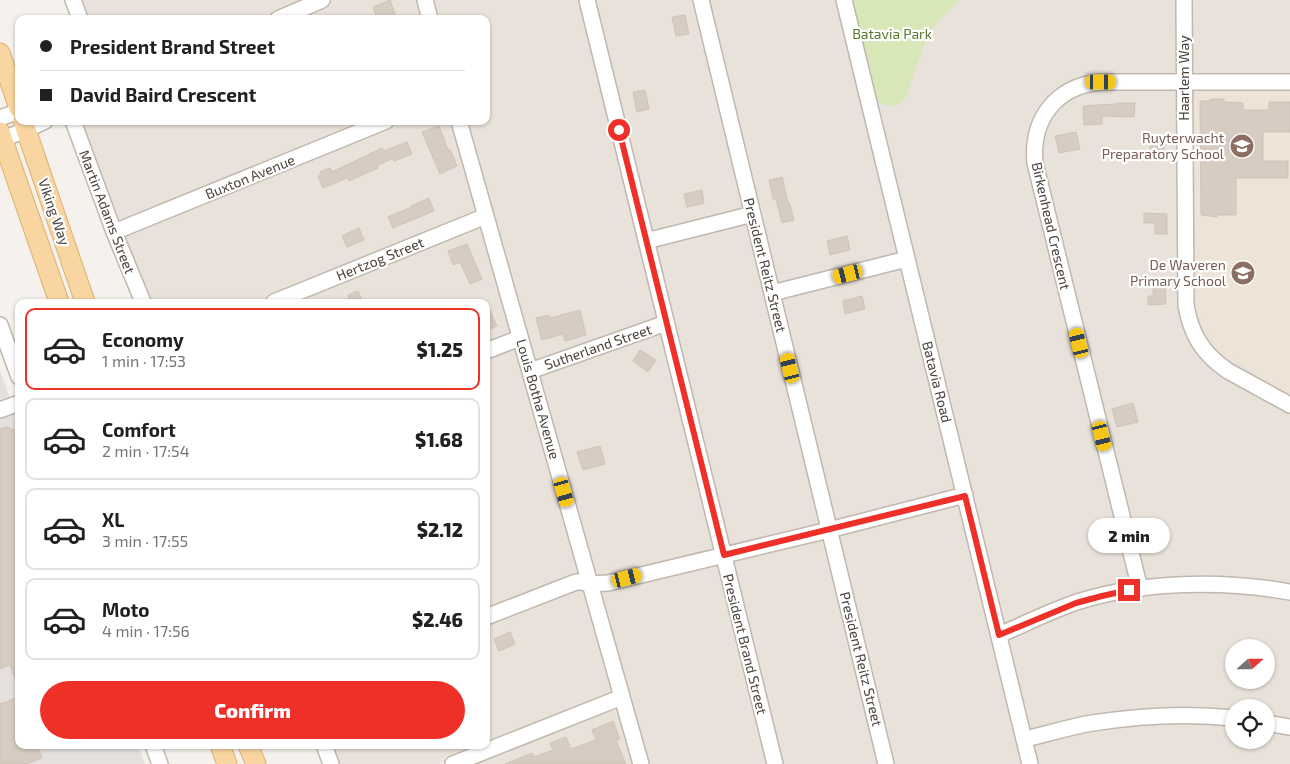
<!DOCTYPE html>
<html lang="en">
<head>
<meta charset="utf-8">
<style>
	body { margin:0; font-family:"Exo 2",sans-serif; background:#f6f6f6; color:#202124; height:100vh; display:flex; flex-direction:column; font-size:19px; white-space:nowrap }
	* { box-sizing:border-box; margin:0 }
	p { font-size:16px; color:#757577 }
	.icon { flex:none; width:28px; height:28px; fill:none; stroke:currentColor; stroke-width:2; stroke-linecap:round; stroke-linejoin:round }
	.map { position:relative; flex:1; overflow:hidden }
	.sheet { position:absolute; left:15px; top:299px; width:475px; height:450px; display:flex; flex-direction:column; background:#fff; border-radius:10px; box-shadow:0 1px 4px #0004 }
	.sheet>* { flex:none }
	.hud { position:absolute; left:15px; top:15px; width:475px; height:110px; border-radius:10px; box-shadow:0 1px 4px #0004; display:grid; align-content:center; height:110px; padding:0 25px; background:#fff }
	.needle { width:32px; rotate:69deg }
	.fabs { position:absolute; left:1225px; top:639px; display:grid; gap:10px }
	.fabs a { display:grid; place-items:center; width:50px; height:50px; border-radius:50%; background:#fff; box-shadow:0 1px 4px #0004; font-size:25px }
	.end { position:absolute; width:22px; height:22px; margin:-11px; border:6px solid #ef3029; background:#fff; box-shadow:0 0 0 2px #fff }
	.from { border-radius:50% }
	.bubble { position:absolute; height:35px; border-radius:18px; background:#fff; box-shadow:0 1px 4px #0004; font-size:16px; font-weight:800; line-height:35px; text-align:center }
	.car { position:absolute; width:15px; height:30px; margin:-15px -8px; border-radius:6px; box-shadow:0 0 4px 1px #0007; background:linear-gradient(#f5c518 24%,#345 0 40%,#f5c518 0 76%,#345 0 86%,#f5c518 0) }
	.hud b { display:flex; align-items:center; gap:18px; height:48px; font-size:19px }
	.hud b+b { border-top:1px solid #e0e0e0 }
	.hud i { width:12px; height:12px; background:#202124 }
	ul { padding:9px 0 0; list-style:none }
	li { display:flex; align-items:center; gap:15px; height:82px; margin:0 10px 8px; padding:0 15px; border:2px solid #e0e0e0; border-radius:10px }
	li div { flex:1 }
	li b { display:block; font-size:19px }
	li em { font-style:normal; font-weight:800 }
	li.selected { border-color:#ef3029 }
	li>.icon { width:45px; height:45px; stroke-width:1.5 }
	.button { display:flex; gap:10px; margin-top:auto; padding:10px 25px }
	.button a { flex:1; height:58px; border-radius:30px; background:#ef3029; color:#fff; font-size:20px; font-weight:800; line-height:58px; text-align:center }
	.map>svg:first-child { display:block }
	.residential { fill:#e9e2da; fill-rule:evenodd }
	.industrial { fill:#e5e0dd }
	.education { fill:#ede4d7 }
	.green { fill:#d7e7b7 }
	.building { fill:#d6ccc2; stroke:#d1c3b5 }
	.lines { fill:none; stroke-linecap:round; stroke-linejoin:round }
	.minor-casing { stroke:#c0b8ae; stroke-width:18 }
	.major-casing { stroke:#deb070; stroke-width:21 }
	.minor { stroke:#fff; stroke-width:15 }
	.major { stroke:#f9d6a1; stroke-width:19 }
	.route { stroke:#ef3029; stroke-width:6 }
	.labels { text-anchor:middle; stroke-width:4.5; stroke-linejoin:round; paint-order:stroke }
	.park-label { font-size:14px; fill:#54792f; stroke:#fff }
	.street-label { font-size:14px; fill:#49413a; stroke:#fff }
	.education-label { font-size:14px; fill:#785e54; stroke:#fff; text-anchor:end }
</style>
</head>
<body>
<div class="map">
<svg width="1290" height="764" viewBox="0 0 1290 764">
	<rect width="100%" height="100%" fill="#f5f1ec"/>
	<path class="residential" d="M72 0H1290V764H647L592 569 486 612V302H143L73 121H486V19H80ZM1234 648H1266V680H1234ZM1234 708H1266V740H1234Z
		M577 587 586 591 612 689 611 693 608 696 486 745V623Z
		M608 708 618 711 621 715 636 764H467Z
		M330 745H486L439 764H338Z"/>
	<path class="industrial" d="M0 371 19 422V745H138L145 764H0Z"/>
	<path class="education" d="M1198 92H1290V393L1223 354 1214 344 1196 310 1194 97Z"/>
	<path class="green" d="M851 0H960L935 25 928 35 905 98C895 110 881 108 874 95Z"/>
	<path class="building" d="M390 0 396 16 390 19H377L373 7Z
		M685 15 689 34 676 36 672 17Z
		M645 90 649 109 637 112 633 92Z
		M1210 99H1224V102L1243 103V110H1269V102H1290V132H1263V161H1288V178H1236V215H1217V217L1201 215 1200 101H1210Z
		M1116 103H1135L1134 117 1102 116V124L1084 125 1083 106 1116 104Z
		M439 126 448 150 450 149 457 166 440 174 422 132Z
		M1076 132 1080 149 1059 153 1055 136Z
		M1150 137H1164V155H1150Z
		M407 142 412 154 394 161 393 158 377 166 378 168 349 181 347 178 323 188 318 176 322 175 320 172 330 168 332 172 382 148 384 151Z
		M782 177 788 202H789L794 220 782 223 776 199H773L769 180Z
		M702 190 704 203 687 207 684 194Z
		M429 198 434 211 393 228 388 217 412 207 411 206Z
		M1144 213 1167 214V234H1155V223H1144Z
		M359 228 364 240 347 247 342 236Z
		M847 236 850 250 830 255 827 241Z
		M467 244 482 279 470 284 460 262 453 265 448 251Z
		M1153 284H1165L1166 304 1148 305V296H1153Z
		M358 291 363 302H349L348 295Z
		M862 296 865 309 845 314 843 301Z
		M486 302 497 326 486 331Z
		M580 310 586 335 565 341 563 334 542 340 536 318 549 315 550 318Z
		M640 350 656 360 648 372 633 361Z
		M1133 403 1138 422 1117 427 1112 409Z
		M7 427 19 432V686H18L10 665 0 669V429Z
		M600 446 605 464 583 470 577 452Z
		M510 632 515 644 499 651 494 639Z
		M19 697V745H37L42 758 26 764H0V704Z
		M613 721 620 739 616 740 626 764H505L532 753 534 757 553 750 550 743 566 737 571 749 596 740 592 730Z"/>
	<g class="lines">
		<defs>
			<path id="minor" d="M73 0 80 19
				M425 0 430 19
				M587 0 775 764
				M701 0 886 764
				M844 0 1030 764
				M1184 0 1186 305C1191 335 1203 354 1228 371L1290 405
				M278 19 322 0
				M0 118 19 111
				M73 121 114 232 143 302
				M459 121 641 764
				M0 140 26 130 45 121
				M114 232 386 121
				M646 241 753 214
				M772 293 907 259
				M274 302 486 216
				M0 325 19 377
				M486 351 520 338
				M530 371 666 323
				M0 410 19 403
				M1140 589 1035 163C1031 119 1056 86 1101 82H1290
				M486 617 576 582H581L590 584 608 583 829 530 965 495
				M999 635C1025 624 1050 611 1077 602 1143 581 1222 580 1290 592
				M1266 723 1290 727
				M1025 739C1047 734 1069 727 1092 723 1137 716 1188 713 1234 718
				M153 745 160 764
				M324 745 331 764
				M453 764 622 697"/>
			<path id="major" d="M0 53 19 108
				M23 121 85 302
				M0 132 59 302
				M220 745 227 764
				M248 745 256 764"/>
		</defs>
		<use href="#minor" class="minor-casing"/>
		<use href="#major" class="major-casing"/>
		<use href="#minor" class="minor"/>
		<use href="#major" class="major"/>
	</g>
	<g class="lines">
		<path class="route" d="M619 130 724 555 965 496 999 635 1076 603 1102 596 1129 590"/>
	</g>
	<defs>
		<symbol id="school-disc" viewBox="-11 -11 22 22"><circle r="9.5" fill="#8d6e63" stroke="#fff"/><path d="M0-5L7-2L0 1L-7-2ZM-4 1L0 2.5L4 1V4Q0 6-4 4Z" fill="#fff"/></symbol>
	</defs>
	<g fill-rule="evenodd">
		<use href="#school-disc" x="1228" y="132" width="28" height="28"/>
		<use href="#school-disc" x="1229" y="259" width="28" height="28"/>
	</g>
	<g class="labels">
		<g class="park-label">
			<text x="892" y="39">Batavia Park</text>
		</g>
		<g class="street-label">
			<text transform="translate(1184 78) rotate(-90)" y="5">Haarlem Way</text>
			<text transform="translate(250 177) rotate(-22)" y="5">Buxton Avenue</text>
			<text transform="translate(54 212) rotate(71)" y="5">Viking Way</text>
			<text transform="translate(107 212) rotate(69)" y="5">Martin Adams Street</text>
			<text transform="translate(1051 226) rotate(77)" y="5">Birkenhead Crescent</text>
			<text transform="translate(380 259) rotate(-22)" y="5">Hertzog Street</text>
			<text transform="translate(765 265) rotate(76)" y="5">President Reitz Street</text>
			<text transform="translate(598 347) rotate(-19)" y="5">Sutherland Street</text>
			<text transform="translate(937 382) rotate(76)" y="5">Batavia Road</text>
			<text transform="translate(538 399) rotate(74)" y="5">Louis Botha Avenue</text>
			<text transform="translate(745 644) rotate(76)" y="5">President Brand Street</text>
			<text transform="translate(861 659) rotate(76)" y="5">President Reitz Street</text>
		</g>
		<g class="education-label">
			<text x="1224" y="143">Ruyterwacht<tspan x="1224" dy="16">Preparatory School</tspan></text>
			<text x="1226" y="270">De Waveren<tspan x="1226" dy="16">Primary School</tspan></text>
		</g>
	</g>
</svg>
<div class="fabs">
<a><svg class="needle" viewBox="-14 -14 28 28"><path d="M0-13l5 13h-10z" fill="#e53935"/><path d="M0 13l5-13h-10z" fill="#757577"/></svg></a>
<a><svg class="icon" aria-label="locate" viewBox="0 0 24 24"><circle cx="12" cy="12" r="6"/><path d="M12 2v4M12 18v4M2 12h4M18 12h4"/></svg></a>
</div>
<i class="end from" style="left:619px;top:130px"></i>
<i class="end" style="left:1129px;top:590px"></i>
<div class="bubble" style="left:1088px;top:518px;width:82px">2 min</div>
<i class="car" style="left:1101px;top:82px;rotate:90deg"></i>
<i class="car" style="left:848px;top:274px;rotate:256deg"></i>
<i class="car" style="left:1079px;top:343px;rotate:346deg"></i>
<i class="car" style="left:790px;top:368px;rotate:346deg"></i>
<i class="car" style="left:1102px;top:436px;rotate:166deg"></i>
<i class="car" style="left:564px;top:492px;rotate:164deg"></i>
<i class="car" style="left:627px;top:578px;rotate:76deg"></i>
<div class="hud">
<b><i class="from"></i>President Brand Street</b>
<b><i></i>David Baird Crescent</b>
</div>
<section class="sheet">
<ul>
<li class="selected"><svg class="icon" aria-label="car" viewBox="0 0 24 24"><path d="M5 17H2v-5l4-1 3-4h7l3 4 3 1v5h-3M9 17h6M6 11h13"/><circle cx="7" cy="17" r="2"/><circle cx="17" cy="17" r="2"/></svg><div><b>Economy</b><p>1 min · 17:53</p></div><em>$1.25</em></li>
<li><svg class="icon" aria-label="car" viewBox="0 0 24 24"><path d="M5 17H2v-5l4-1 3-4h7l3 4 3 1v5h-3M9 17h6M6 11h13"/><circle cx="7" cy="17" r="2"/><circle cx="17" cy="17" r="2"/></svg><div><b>Comfort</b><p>2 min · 17:54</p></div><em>$1.68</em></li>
<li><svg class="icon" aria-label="car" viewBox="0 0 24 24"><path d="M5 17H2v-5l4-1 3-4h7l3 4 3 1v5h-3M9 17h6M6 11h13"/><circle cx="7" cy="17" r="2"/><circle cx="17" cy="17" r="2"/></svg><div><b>XL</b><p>3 min · 17:55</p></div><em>$2.12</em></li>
<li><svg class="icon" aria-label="car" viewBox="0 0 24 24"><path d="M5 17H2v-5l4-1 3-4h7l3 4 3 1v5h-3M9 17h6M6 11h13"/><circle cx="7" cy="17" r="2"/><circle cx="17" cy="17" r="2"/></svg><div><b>Moto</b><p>4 min · 17:56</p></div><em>$2.46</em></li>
</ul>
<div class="button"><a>Confirm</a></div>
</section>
</div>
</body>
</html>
